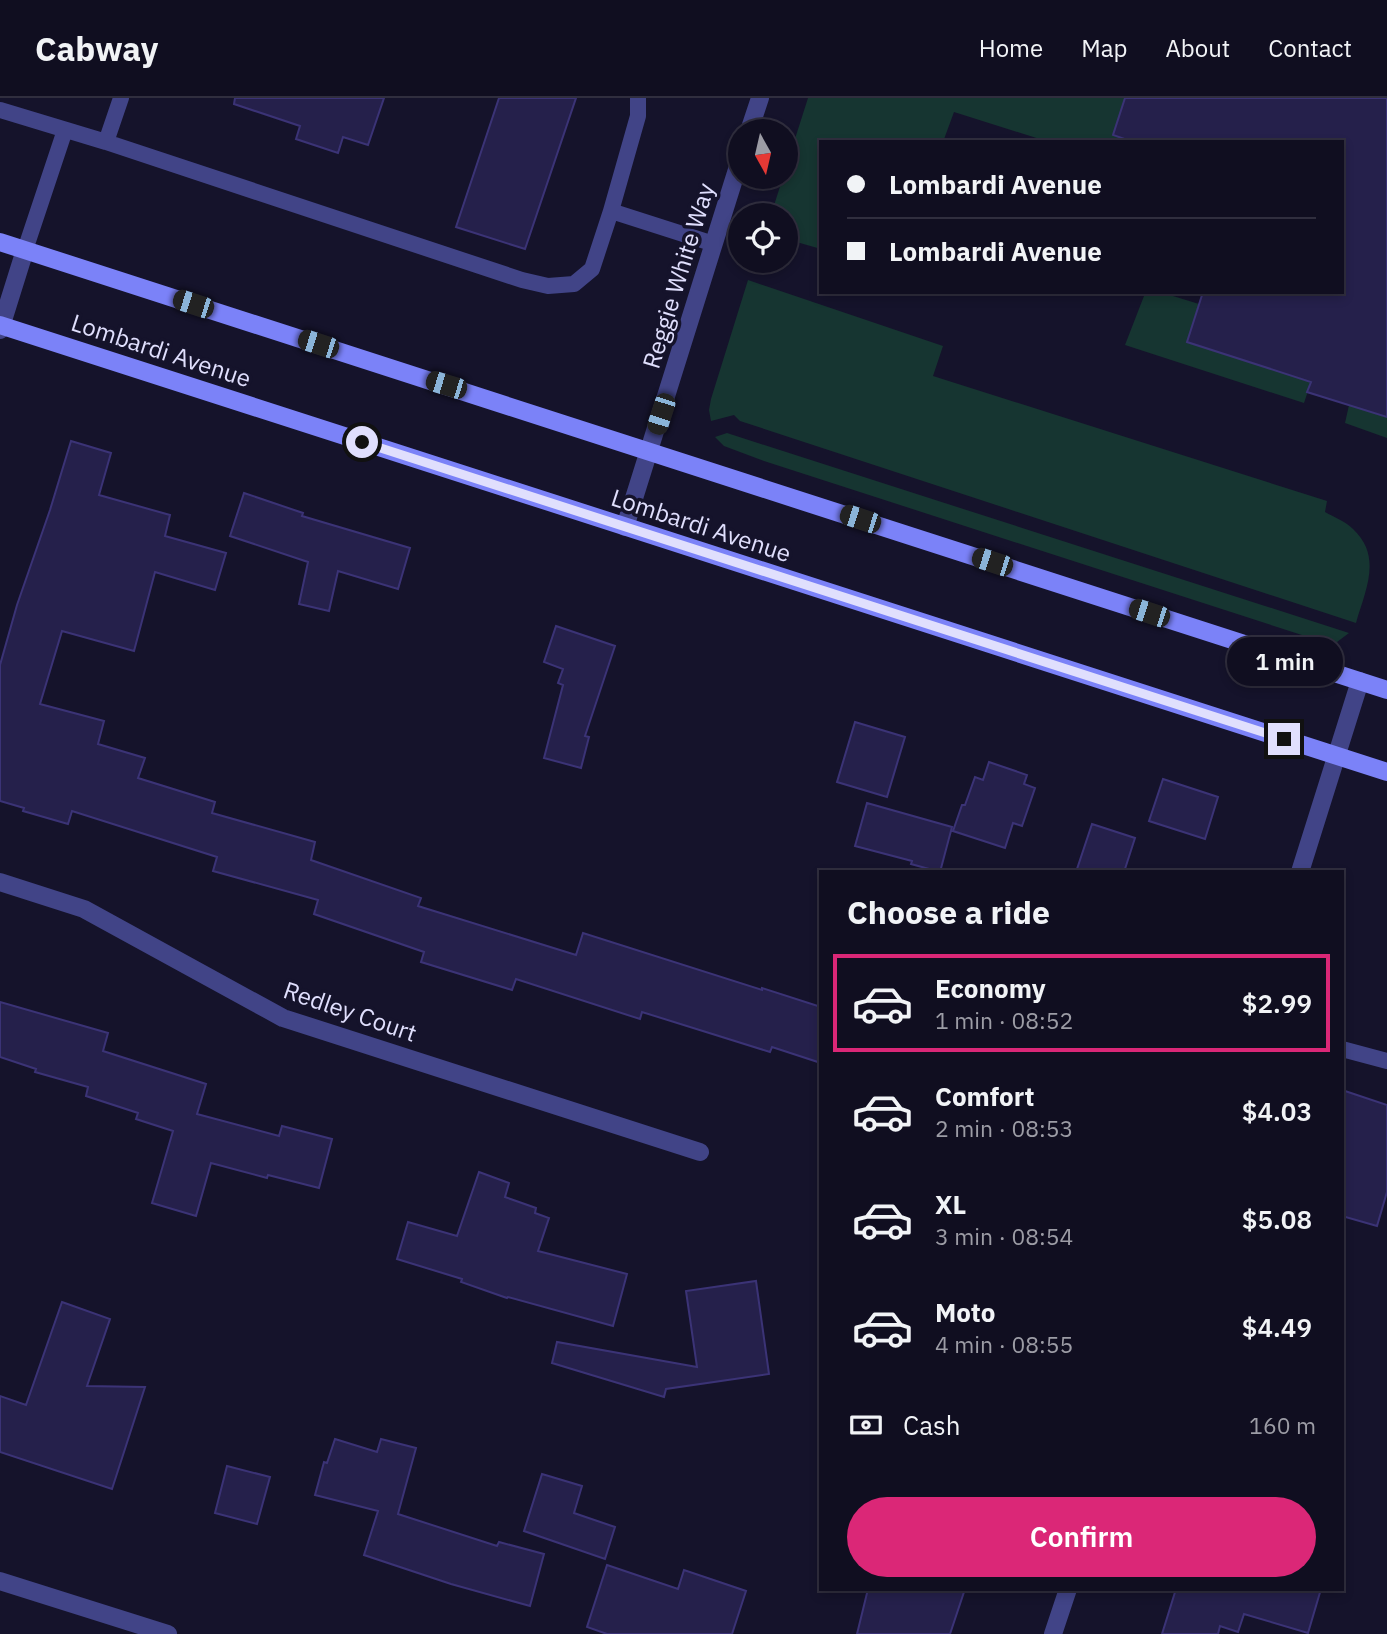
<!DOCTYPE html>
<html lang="en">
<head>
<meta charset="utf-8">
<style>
	body { margin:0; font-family:"IBM Plex Sans",sans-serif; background:#191729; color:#f1f3f6; height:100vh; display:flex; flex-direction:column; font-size:26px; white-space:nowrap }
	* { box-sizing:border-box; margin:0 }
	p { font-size:23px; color:#9c9ca5 }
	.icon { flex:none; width:38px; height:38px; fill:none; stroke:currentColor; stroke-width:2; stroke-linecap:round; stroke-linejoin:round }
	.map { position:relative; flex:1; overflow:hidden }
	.panel { position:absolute; left:819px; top:772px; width:525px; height:721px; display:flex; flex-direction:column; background:#100e20; border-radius:0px; box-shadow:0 4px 10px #0003,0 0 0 2px #302e3e }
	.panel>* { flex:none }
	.hud { position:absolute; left:819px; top:42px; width:525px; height:154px; border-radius:0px; box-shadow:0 4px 10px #0003,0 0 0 2px #302e3e; display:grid; align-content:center; height:154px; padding:0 28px; background:#100e20 }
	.needle { width:46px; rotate:172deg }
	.tools { position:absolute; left:728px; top:21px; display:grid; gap:14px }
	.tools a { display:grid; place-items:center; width:70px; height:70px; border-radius:50%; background:#100e20; box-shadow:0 4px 10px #0003,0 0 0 2px #302e3e; font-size:35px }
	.end { position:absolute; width:32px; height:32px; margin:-16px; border:9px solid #e0dffd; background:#111; box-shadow:0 0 0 4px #111 }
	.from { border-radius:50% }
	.bubble { position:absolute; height:49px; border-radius:24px; background:#100e20; box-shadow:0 4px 10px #0003,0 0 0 2px #302e3e; font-size:23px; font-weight:600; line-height:49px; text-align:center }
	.car { position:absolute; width:21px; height:42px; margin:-21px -10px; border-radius:9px; box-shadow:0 0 5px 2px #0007; background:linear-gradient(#222 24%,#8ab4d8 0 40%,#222 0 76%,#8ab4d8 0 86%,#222 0) }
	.hud b { display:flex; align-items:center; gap:24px; height:66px; font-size:26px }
	.hud b+b { border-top:2px solid #302e3e }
	.hud i { width:18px; height:18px; background:#f1f3f6 }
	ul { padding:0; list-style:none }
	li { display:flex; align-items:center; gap:21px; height:98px; margin:0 14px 10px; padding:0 14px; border:4px solid transparent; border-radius:0px }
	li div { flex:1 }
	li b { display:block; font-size:26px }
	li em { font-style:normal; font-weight:600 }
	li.selected { border-color:#db2777 }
	li>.icon { width:63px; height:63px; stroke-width:1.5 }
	h2 { padding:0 28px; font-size:32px; line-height:84px }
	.pay { display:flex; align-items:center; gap:18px; height:77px; padding:0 28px; font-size:26px }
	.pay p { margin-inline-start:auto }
	.action { display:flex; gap:14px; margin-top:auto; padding:14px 28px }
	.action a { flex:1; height:80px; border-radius:42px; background:#db2777; color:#fff; font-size:28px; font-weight:600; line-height:80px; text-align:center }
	header { display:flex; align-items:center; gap:42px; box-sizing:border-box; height:98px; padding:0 35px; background:#100e20; border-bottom:2px solid #302e3e }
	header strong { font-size:33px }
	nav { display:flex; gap:38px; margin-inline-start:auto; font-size:24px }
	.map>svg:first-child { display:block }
	.green { fill:#163531 }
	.building { fill:#25204b; stroke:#3b3376; stroke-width:2 }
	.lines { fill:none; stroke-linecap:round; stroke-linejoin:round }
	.service { stroke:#414487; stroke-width:16 }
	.minor { stroke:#414487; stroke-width:18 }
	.secondary { stroke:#7b82f8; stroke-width:18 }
	.route { stroke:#e0dffd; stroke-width:9 }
	.labels { text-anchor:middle; stroke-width:7; stroke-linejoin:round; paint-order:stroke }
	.street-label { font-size:24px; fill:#e0dffd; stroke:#15132b }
</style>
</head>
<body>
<header>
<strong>Cabway</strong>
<nav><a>Home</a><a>Map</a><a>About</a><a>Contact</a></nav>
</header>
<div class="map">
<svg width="1387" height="1536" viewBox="0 0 1387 1536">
	<rect width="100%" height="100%" fill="#15132b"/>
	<path class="green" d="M808 0H1125L1113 37 1133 44H1049L954 14 943 44H821V151L786 141V117H771L783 79H786V69Z
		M748 182 943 248 933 278 1327 403 1325 414C1334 419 1346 424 1353 431 1383 459 1365 493 1356 525L740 323 734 317 711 323 709 312 711 301Z
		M1153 194H1160L1199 206 1187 244 1311 284 1304 305 1125 247 1144 198H1149Z
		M1349 307 1387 319V340L1345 325Z
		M727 335 1349 535 1333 547 764 363 724 348 715 339Z"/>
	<path class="building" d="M235 0H384L368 47 343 39 338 55 296 41 300 28 234 6Z
		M499 0H576L525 151 456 129Z
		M1125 0H1387V319L1307 294 1311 284 1187 244 1203 194H1342V44H1133L1113 37Z
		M71 343 111 355 99 397 170 417 165 438 226 455 215 492 155 474 134 553 62 533 40 606 104 623 98 646 145 660 138 680 215 704 212 715 315 744 311 762 421 800 418 808 576 857 583 835 762 892V890L821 909V965L772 949 770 954 642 914 640 921 516 881 512 892 421 864 424 854 314 816 318 802 213 773 217 759 72 713 68 726 23 713 24 710 0 703V567L17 507 50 412Z
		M244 395 303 415 302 418 410 450 398 491 338 473 329 513 299 506 308 464 230 438Z
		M556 528 615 548 585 638 589 639 581 670 544 660 563 587 558 585 563 571 544 564Z
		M855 624 905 639 887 699 837 684Z
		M989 664 1027 677 1024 686 1035 690 1022 728 1013 725 1005 750 953 733 962 707H965L975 679 983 682Z
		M1163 681 1218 699 1205 741 1149 723Z
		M867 705 952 729 940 774 911 766 912 763 855 748Z
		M1092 726 1135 740 1124 774H1076Z
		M0 904 108 935 103 953 206 986 197 1016 279 1038 282 1028 332 1041 319 1090 268 1077 267 1080 211 1065 196 1118 152 1105 173 1033 136 1021 138 1015 86 998 88 989 35 974 36 971 0 959Z
		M1342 992 1387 1007V1094L1377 1128 1342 1118Z
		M479 1074 509 1085 505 1099 536 1110 535 1115 549 1120 538 1153 627 1176 613 1228 508 1199 507 1200 461 1184 462 1181 397 1161 408 1124 457 1138Z
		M756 1183 769 1276 666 1291 664 1299 552 1265 557 1244 697 1269 686 1193Z
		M62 1204 110 1221 87 1288 145 1289 112 1391 0 1354V1298L26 1307Z
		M335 1341 377 1354 381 1341 416 1350 398 1416 497 1448 499 1444 544 1456 530 1508 451 1486 364 1457 378 1413 315 1397 324 1364 327 1365Z
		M227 1368 270 1379 257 1426 215 1415Z
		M542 1376 582 1388 574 1415 615 1429 605 1461 524 1433Z
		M607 1467 678 1491 684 1472 746 1493 732 1536H607L587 1529Z
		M868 1491H965L950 1536H857Z
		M1176 1491H1321L1308 1535 1244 1516 1238 1534 1220 1528 1218 1536H1162Z"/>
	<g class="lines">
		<path class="service" d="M0 12 106 44 522 182 548 188 574 186 592 171 611 113 714 146
			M106 44 121 0
			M611 113 638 18V0
			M25 152 65 32
			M1342 951 1387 963"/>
		<path class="minor" d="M749 33 760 0
			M0 232 25 152
			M625 429 740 62
			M1300 774 1360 583
			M0 784 84 811 283 920 700 1054
			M0 1483 168 1536
			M1053 1536 1068 1491"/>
		<path class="secondary" d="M0 144 1387 592
			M0 227 1387 674"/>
	</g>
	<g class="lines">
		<path class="route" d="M362 344 1284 641"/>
	</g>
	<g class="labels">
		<g class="street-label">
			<text transform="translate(679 178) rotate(-73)" y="8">Reggie White Way</text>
			<text transform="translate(161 253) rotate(18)" y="8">Lombardi Avenue</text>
			<text transform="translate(701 428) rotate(18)" y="8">Lombardi Avenue</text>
			<text transform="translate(350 914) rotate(19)" y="8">Redley Court</text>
		</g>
	</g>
</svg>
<div class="tools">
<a><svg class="needle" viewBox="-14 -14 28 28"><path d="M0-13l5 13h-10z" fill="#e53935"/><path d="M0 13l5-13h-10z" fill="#9c9ca5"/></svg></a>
<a><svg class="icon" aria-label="locate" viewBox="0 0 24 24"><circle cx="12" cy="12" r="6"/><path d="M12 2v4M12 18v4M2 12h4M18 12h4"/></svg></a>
</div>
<i class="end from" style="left:362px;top:344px"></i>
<i class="end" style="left:1284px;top:641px"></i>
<div class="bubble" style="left:1227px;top:539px;width:116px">1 min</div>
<i class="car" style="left:193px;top:206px;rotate:288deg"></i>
<i class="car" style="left:318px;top:246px;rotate:288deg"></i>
<i class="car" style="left:446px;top:287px;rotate:287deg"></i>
<i class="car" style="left:661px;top:316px;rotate:198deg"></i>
<i class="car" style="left:860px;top:421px;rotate:288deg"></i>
<i class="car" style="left:992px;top:464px;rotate:288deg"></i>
<i class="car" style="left:1149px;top:515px;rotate:288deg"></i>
<div class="hud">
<b><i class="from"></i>Lombardi Avenue</b>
<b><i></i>Lombardi Avenue</b>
</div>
<section class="panel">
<h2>Choose a ride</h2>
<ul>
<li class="selected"><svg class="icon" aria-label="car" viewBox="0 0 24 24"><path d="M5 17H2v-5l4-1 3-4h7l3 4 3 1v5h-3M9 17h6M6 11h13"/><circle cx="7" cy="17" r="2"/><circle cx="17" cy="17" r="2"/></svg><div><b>Economy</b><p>1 min · 08:52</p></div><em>$2.99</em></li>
<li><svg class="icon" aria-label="car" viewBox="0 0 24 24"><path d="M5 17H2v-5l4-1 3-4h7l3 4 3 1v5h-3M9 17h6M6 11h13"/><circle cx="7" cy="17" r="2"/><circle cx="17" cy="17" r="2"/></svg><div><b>Comfort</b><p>2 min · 08:53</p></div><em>$4.03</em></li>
<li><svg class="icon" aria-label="car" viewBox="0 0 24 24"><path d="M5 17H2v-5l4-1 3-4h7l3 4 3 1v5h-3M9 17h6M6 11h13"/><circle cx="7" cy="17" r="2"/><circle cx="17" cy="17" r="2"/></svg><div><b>XL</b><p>3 min · 08:54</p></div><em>$5.08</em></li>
<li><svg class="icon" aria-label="car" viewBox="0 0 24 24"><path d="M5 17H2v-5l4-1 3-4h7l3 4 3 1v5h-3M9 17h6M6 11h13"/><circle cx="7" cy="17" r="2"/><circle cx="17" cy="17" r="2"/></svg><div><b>Moto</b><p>4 min · 08:55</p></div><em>$4.49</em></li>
</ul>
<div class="pay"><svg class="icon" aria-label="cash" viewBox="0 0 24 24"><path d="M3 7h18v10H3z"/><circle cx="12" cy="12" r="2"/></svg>Cash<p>160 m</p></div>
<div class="action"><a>Confirm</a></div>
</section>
</div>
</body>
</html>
